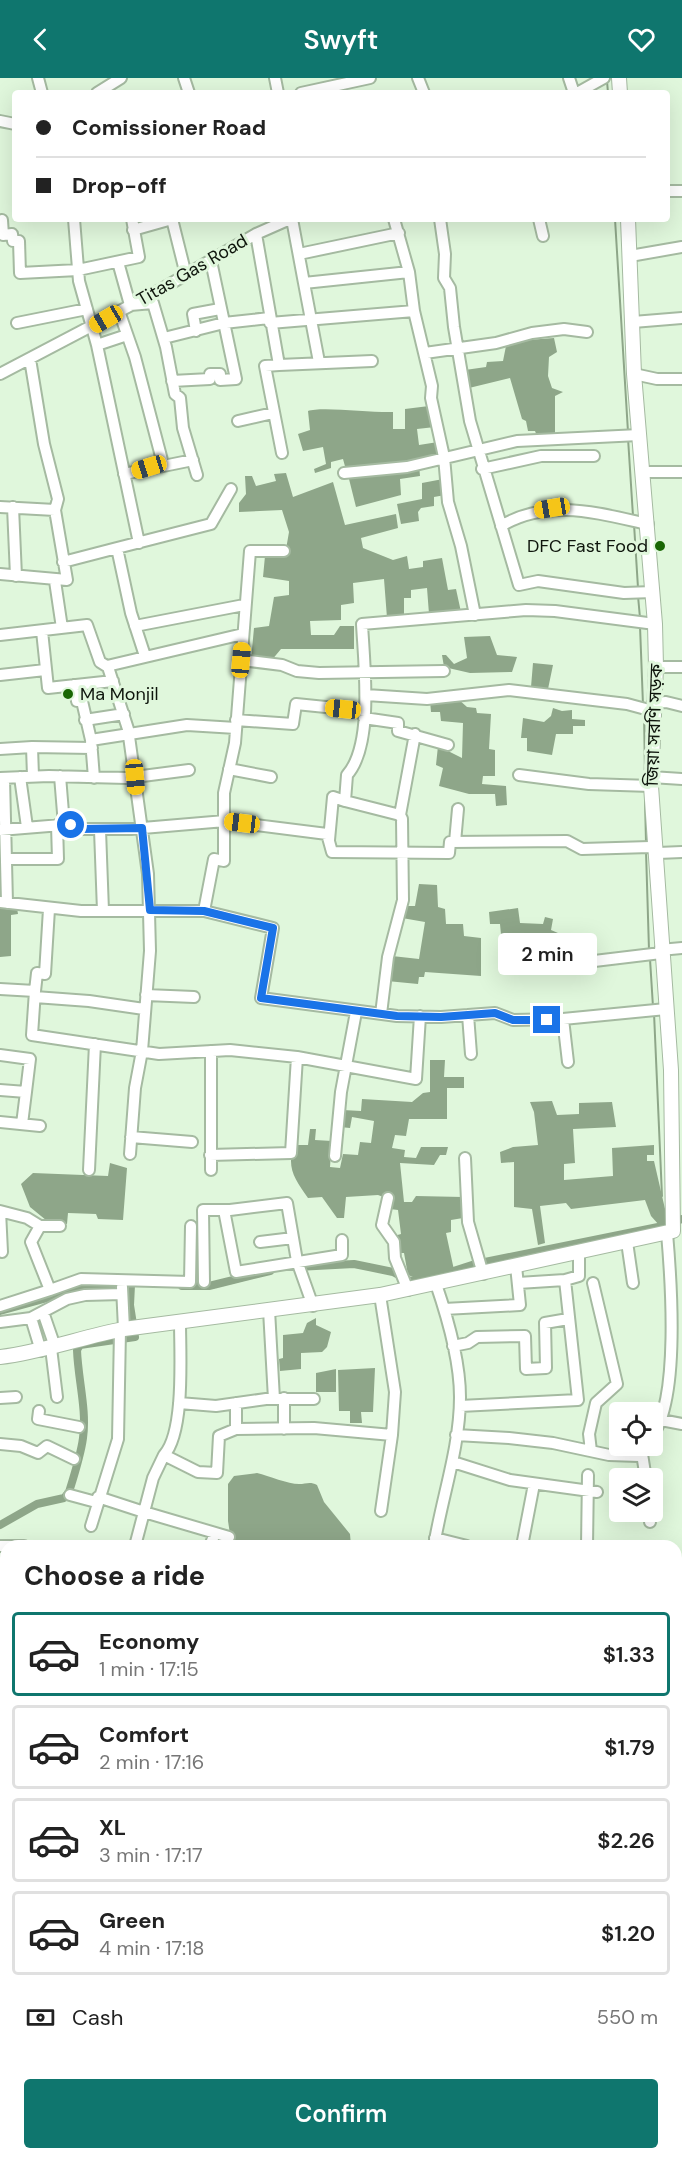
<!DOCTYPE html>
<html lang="en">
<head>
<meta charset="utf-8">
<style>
	body { margin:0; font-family:"DM Sans","Noto Sans Bengali",sans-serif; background:#f2f2f2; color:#222; height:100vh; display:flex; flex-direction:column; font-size:22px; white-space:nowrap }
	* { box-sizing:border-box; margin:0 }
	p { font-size:20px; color:#767676 }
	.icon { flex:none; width:33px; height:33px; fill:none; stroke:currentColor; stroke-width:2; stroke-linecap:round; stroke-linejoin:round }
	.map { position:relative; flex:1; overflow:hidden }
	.details { position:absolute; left:0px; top:1462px; width:682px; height:620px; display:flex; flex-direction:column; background:#fff; border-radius:18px 18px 0 0; box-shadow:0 6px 24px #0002 }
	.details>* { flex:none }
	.guide { position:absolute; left:12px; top:12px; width:658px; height:132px; border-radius:6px; box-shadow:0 6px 24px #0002; display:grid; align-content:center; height:132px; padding:0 24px; background:#fff }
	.fabs { position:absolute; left:609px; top:1324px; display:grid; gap:12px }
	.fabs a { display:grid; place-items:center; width:54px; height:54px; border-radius:6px; background:#fff; box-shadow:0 6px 24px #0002; font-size:30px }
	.end { position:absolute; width:27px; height:27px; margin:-14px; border:8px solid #1a73e8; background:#fff; box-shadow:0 0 0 3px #fff }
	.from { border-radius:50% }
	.bubble { position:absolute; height:42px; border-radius:6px; background:#fff; box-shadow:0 6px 24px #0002; font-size:20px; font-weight:600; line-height:42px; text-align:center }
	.car { position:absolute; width:18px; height:36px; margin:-18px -9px; border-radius:8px; box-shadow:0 0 4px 2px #0007; background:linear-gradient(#f5c518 24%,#345 0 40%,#f5c518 0 76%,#345 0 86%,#f5c518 0) }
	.guide b { display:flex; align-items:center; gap:21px; height:57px; font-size:22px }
	.guide b+b { border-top:2px solid #e0e0e0 }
	.guide i { width:15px; height:15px; background:#222 }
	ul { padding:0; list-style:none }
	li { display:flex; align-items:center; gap:18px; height:84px; margin:0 12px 9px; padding:0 12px; border:3px solid #e0e0e0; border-radius:6px }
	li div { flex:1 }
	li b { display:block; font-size:22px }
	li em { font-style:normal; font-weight:600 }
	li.current { border-color:#0f766e }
	li>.icon { width:54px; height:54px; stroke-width:1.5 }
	h2 { padding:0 24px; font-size:27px; line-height:72px }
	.pay { display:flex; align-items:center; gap:15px; height:66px; padding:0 24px; font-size:22px }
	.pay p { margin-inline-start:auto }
	.cta { display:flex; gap:12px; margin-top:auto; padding:12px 24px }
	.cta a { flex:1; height:69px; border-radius:6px; background:#0f766e; color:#fff; font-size:24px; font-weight:600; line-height:69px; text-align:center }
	header { display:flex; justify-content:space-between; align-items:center; height:78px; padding:0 24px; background:#0f766e; color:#fff; font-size:27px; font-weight:600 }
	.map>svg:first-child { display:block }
	.water { fill:#8ea689 }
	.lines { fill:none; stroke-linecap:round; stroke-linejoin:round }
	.stream { stroke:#8ea689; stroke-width:2 }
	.canal { stroke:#8ea689; stroke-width:8 }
	.minor-casing { stroke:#a5baa1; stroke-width:14 }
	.major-casing { stroke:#a5baa1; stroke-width:16 }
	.minor { stroke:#fff; stroke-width:10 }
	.major { stroke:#fff; stroke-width:14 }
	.rail { stroke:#748371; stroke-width:2; stroke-dasharray:10 10; stroke-linecap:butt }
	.route { stroke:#1a73e8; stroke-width:8 }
	.poi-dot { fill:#1a6705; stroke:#e0f7dc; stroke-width:2 }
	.labels { text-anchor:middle; stroke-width:6; stroke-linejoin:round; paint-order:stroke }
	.street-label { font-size:18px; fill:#0e150c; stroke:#e0f7dc }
	.poi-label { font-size:18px; fill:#0e150c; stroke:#e0f7dc; text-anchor:end }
</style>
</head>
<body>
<header><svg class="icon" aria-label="back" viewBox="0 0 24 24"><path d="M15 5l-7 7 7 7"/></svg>Swyft<svg class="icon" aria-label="heart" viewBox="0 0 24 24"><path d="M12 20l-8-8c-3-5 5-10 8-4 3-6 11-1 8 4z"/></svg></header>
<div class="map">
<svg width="682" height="2081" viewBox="0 0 682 2081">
	<rect width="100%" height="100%" fill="#e0f7dc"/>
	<path class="water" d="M554 260 557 274 549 279 548 298 552 310 563 314 555 318V356L537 358 535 353H528L526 343 522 341 510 300 469 310 465 292 486 289 487 284 503 283 506 268 528 262Z
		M429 328 435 349 417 351 419 367 438 364 442 377 411 385 346 392 343 381 331 384V390L315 395 314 391 326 386 323 369 303 373 298 356 310 352 308 333C321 328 373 335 393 334V351H405V331Z
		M419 387 420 398 400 401 401 417 356 429 348 397Z
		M286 395 293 419 333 404 345 447 396 436 398 450 361 460 363 470 393 482 407 478 409 491 423 489V483L442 480 448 512 456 511 461 534 429 536 427 510 411 512V520H404V538L387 540 384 501 353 505 354 525 341 527V542L310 543 311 557H334L340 548H354V571H281L271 583 251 582 254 550 269 548 274 519 289 517V503L263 499 265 478 285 477 289 454 282 432 239 434V425L246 416 245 398H252L256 408 276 403 274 396Z
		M443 401 445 417 434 419V428L421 430 418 434 419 443 401 446 397 426 422 421V405Z
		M490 558 497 577 517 579 512 594 470 595 444 589 442 577H446L454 586 467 580 464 559Z
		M533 585 553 587 548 611 531 609Z
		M458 621 467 629 476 630 477 635 491 636 489 671 495 672V698H483L482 706 506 708 507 727 496 728 495 716H469L439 708 443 690 436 687 438 668 462 680 463 645 441 643 440 634H431L430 623Z
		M553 630 562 633 572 632V641L585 642V648H573V656H556L552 677 527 673V660H521L523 640 544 644 551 638Z
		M419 806 437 807 438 829 445 831 446 846H463L464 858 481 860V898L425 894 424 899H419L418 906 387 903 392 878 419 881 425 844 402 840 406 828H415Z
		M0 828 17 830 18 836 11 837V878L0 879Z
		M518 830 520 845 543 846 545 839 553 841 551 852 558 855 555 881 504 888 500 846H490L489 834Z
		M430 982H445L444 999H464V1010H447V1041H409L406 1058 395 1057 392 1070 405 1072 404 1079 416 1080 421 1069H448L446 1077H440L434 1087 400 1085 404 1124H412L416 1118 463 1119V1140L451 1142V1154L446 1155 454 1192 418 1201 408 1197 404 1175H399L394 1158 401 1156 398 1132 390 1131 386 1120 378 1117 346 1119 344 1140H337L322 1119 308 1120C295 1101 286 1090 294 1067H308L310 1051H316L315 1062 332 1063 330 1089 340 1090 343 1076 358 1077 360 1064 371 1065 374 1043 352 1039 350 1050 340 1049 343 1032 361 1033 362 1021 412 1024 423 1015 430 1014Z
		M552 1023 557 1037 579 1036V1025L612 1024 616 1049 573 1051 575 1085 564 1086V1102L613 1098 612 1070 654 1067V1077H647V1083H654L668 1144 659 1147 651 1138 645 1122 571 1131 566 1125 540 1128 545 1165 538 1167 532 1131 514 1129V1084L501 1085 500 1074 513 1069 538 1067 534 1034 530 1024Z
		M110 1085 127 1090 123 1142 98 1141 96 1136 68 1135 67 1146 52 1147 30 1129 21 1106 33 1095 108 1098Z
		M316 1240V1247L331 1254 327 1269 322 1274 301 1275V1291L280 1293 279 1281 283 1280V1257L303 1255 307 1245Z
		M375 1290 373 1334H361L362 1345H350V1333H339L338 1292Z
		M336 1291V1314H316V1295Z
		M257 1395C269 1398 288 1406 299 1406 306 1406 310 1403 317 1407L324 1424 350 1456 351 1468H240L230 1456 228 1443V1406L234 1398Z
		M0 1630H6V1700L0 1701Z
		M572 2076H655L659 2081H566Z"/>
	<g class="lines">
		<path class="stream" d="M607 3 608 15
			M615 141 628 354
			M628 360 633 438
			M634 446 638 510
			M638 518 640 540
			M640 548 643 627
			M644 635 645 695
			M645 722 646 764
			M646 773 649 872
			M650 881 653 929
			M654 935 662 1118"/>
		<path class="canal" d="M297 1189 354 1186 393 1194 410 1203 435 1199 475 1186 663 1148 682 1141
			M182 1208H209L270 1193
			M0 1233 51 1219 79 1208 115 1207
			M0 1447 37 1426 64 1420 69 1414C74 1398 81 1376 83 1360 87 1332 78 1301 77 1272L80 1267 135 1259 130 1227 131 1207"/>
		<defs>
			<path id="minor" d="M38 0 42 15
				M184 0 189 15
				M275 0 278 15
				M418 0 424 15
				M569 0 574 15
				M97 15 121 0
				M301 15 370 0
				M577 15 604 0
				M0 43 15 46
				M668 113H682
				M74 141 79 203 97 267 139 465
				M172 141 186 197
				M292 141 304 205 409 194 394 141
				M440 141 445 176 444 200 450 210 454 249 470 343 519 507 538 503 624 515 653 514
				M539 141 543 158
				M2 142 3 157 12 156 13 163H19L20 195 78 192 139 179 132 141
				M133 152 172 141
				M256 156 279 287 372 283
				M299 176 399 155
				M630 178 682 169
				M118 184 130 227 153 225 166 269 175 316 180 320 183 350 197 397
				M409 194 414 233 432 308 431 320 444 379 448 424 461 468 475 537
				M304 205 319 284
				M119 233 135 279 163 386
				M633 244 682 240
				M17 245 87 231
				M270 245 414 233
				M196 253 193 236 220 231
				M164 260 224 245 269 240
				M97 267 127 257
				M425 275 496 265 532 255 564 251 587 254
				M279 287 265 288 282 375
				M0 296 158 213 256 156 290 141
				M634 296 657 301H682
				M172 303 210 301V296H220V302L236 301 211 183
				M238 343 273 335
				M482 391 541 378H594
				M643 394H682
				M344 395 407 389 517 363 639 357
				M124 396 193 382
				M0 429 55 432
				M13 429 16 498
				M501 448C548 420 597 435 648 446
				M117 470 211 446 231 411
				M284 473H250L235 665 224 715V783L214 781 204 833 273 850 261 920 397 938 441 939 495 935 513 942 563 941 666 931
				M63 484 117 470 131 535 145 578
				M0 496 67 502 55 432 58 421 44 366 30 281
				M55 503 62 550
				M135 548 244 527
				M42 553 48 610 113 603
				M0 557 87 547 100 584 108 589 128 651 148 796 150 873 142 973 135 1010 130 1076
				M241 582 282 587 297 593 319 595 444 593
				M107 588 243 556
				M656 589H682
				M0 597 45 592
				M74 607 77 623H82L91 662 94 700
				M366 617 427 621 509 612 627 626 653 633
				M653 625 666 624 682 628
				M364 640 398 645V653L448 667
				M85 642 124 636
				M236 642 293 646 296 626 365 633
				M91 662 187 647 236 650
				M0 671 32 669
				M229 691 271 699
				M519 697 589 706 651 708
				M33 698 32 669 92 670
				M60 698 64 747
				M20 699 27 749
				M651 699 682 701
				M0 700 49 698 127 700 189 692
				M4 700 7 825
				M345 723 400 737 402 741 403 822 388 879 381 936
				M400 737 415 656
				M0 752 61 747 80 751H131L225 743 327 756 332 774 449 775 450 764 567 763 582 771 650 769 656 770 658 775 682 774
				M100 752 103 833
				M329 762 333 719 345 723 347 697C374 667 364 585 362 546L526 532 555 533 655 546
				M455 764 458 731
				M7 781H58L57 747
				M0 824 81 833H204
				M660 872 682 870
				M586 884 661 875
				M0 911 35 913 32 957 159 976 230 972 297 979 416 1001 420 938
				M35 913 37 895 45 896 49 831
				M146 917 194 919
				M35 919 89 923 144 931
				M468 937 471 976
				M563 941 568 984
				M211 973V1092
				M0 977 30 981 26 1014
				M0 1012 26 1014 22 1046
				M0 1044 40 1048
				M131 1059 192 1064
				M210 1077 291 1075 297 979
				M335 1078 341 1014 356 934
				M465 1080 468 1144 483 1196
				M89 1092 95 966
				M388 1120 382 1147 394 1164 395 1180 408 1212
				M224 1132 236 1194 342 1177V1162
				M260 1164 293 1160
				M627 1164 633 1205
				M2 1174 0 1133 27 1140 40 1148H60
				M204 1204 203 1132H230L287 1125 297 1183 313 1228
				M518 1205 565 1202
				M122 1209 124 1251
				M50 1212 81 1201 190 1204 191 1148
				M380 1217 395 1314 392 1357
				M0 1228 50 1212 31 1164 40 1148
				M444 1231 520 1227 516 1188
				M269 1232 274 1321
				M43 1234 53 1263
				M0 1244 31 1240
				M453 1268 468 1265 477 1259 525 1258 526 1291 546 1290 545 1245 568 1241
				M51 1270 57 1319
				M41 1273 31 1240 67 1221 85 1217 122 1216
				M0 1320 16 1319
				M179 1325 216 1328 266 1321H314
				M460 1328 578 1322 565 1202 579 1198V1174
				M39 1333 38 1341 79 1349
				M661 1342 682 1346
				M236 1351 314 1350 392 1357 381 1433
				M284 1351V1320
				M456 1357 509 1360 553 1365 609 1377 639 1378 646 1368
				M652 1358C680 1322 671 1201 667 1155
				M0 1366 21 1368 38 1375 47 1368 74 1381
				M591 1373 589 1356 596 1325 617 1306 593 1205
				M642 1376 646 1401
				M164 1377C185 1354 180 1276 180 1244
				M453 1384 510 1402 597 1414
				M70 1417 96 1424
				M98 1419 144 1434 153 1400 164 1377 198 1394 217 1395 219 1358 236 1351V1325
				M650 1434V1444
				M91 1448 118 1361 120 1252
				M435 1460 467 1468
				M0 1468H24
				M135 1468 144 1434 229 1459
				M210 1468 215 1455
				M434 1468C442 1419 460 1369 460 1319 460 1282 448 1241 436 1206
				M522 1468 534 1406
				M587 1468 588 1397
				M0 1501 6 1503
				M0 1527 6 1533
				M0 1602 6 1601
				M0 1930 6 1926"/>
			<path id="major" d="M619 0 620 15
				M0 1279C42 1274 82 1259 124 1251L380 1217 673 1153 671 992 651 708 656 589 655 546 634 296 628 141
				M0 1788 6 1792"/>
		</defs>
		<use href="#minor" class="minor-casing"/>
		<use href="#major" class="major-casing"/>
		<use href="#minor" class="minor"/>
		<use href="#major" class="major"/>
		<path class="rail" d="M0 1950 6 1957
			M0 1977 6 1984
			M82 2076 86 2081
			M106 2076 110 2081"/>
	</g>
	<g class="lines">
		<path class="route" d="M71 747 80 751 142 750 150 832 204 833 273 850 261 920 397 938 441 939 495 935 513 942H547"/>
	</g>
	<g class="poi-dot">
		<circle cx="660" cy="468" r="6"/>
		<circle cx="68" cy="616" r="6"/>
	</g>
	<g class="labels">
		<g class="street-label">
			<text transform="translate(192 192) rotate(-30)" y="6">Titas Gas Road</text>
			<text transform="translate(654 647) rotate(-88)" y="6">জিয়া সরণি সড়ক</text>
		</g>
		<g class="poi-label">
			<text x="648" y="474">DFC Fast Food</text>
			<text x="80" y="622" text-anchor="start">Ma Monjil</text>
		</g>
	</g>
</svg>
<div class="fabs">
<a><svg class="icon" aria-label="locate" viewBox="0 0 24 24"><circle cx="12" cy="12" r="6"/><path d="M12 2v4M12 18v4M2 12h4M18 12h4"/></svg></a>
<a><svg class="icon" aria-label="layers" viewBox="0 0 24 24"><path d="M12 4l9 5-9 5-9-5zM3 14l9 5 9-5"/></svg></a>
</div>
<i class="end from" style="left:71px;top:747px"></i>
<i class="end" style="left:547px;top:942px"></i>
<div class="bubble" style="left:498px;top:855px;width:99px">2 min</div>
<i class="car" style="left:106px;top:241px;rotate:240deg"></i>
<i class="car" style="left:149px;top:389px;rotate:253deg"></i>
<i class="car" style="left:552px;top:430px;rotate:261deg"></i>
<i class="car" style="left:241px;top:582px;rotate:5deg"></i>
<i class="car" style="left:343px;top:631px;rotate:276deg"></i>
<i class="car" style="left:135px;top:699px;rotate:175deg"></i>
<i class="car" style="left:242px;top:745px;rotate:277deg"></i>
<div class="guide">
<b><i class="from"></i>Comissioner Road</b>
<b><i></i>Drop-off</b>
</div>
<section class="details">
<h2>Choose a ride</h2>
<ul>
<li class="current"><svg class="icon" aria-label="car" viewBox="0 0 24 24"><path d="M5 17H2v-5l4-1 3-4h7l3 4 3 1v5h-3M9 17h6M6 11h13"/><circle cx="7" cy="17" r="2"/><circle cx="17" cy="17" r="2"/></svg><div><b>Economy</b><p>1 min · 17:15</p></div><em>$1.33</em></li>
<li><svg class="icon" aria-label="car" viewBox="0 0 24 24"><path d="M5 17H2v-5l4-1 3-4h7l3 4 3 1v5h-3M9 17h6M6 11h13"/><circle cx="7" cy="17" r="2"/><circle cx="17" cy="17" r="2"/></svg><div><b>Comfort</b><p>2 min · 17:16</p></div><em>$1.79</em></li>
<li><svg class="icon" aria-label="car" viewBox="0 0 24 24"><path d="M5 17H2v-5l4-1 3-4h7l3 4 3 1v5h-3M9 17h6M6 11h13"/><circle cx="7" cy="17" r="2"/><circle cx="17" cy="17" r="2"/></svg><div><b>XL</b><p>3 min · 17:17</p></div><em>$2.26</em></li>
<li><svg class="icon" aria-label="car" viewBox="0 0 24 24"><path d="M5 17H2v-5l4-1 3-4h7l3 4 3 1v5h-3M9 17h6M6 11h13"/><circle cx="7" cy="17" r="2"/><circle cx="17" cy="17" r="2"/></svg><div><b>Green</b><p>4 min · 17:18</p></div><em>$1.20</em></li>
</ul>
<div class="pay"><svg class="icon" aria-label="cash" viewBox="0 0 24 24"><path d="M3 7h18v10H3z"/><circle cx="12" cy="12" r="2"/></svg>Cash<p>550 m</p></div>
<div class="cta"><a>Confirm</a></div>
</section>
</div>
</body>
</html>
